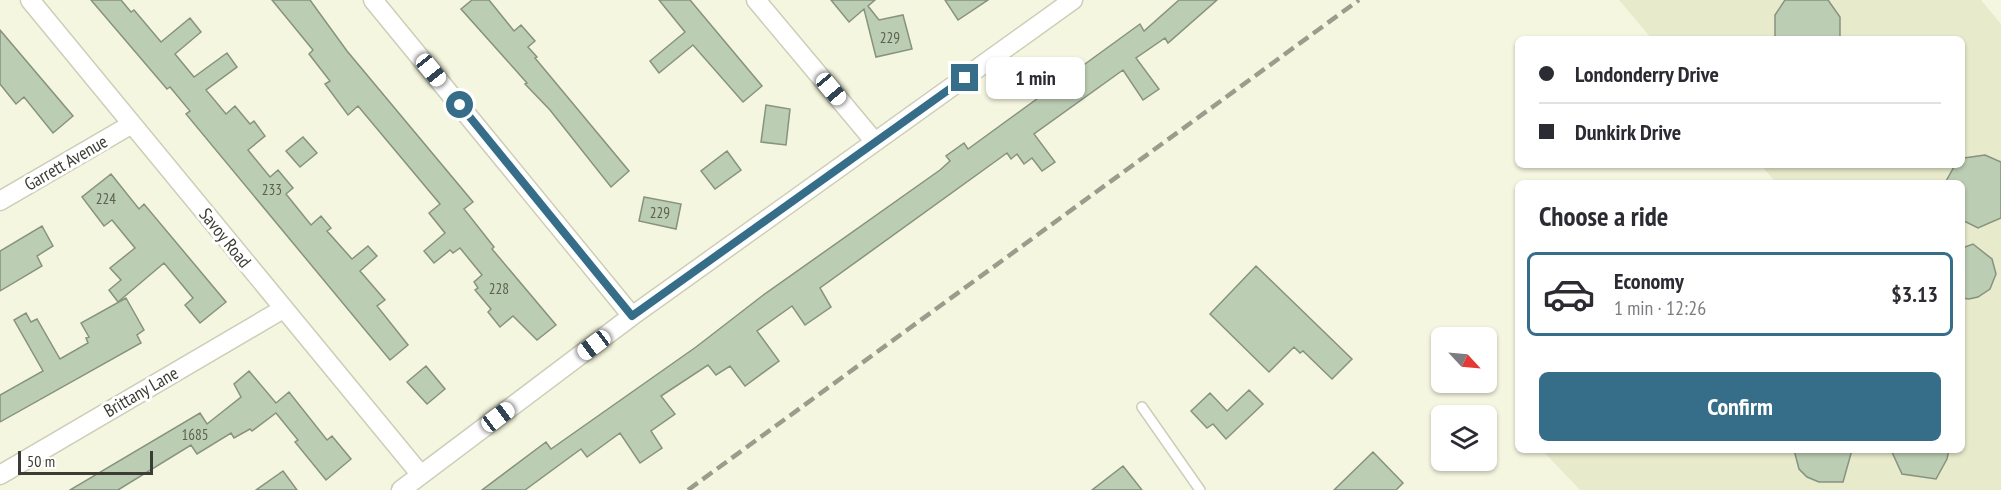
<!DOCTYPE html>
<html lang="en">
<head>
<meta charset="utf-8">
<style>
	body { margin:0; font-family:"PT Sans Narrow",sans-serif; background:#f2f2f3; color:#2b2b33; height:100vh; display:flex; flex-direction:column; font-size:22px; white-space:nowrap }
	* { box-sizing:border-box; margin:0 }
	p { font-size:20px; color:#7c7c81 }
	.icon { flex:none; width:33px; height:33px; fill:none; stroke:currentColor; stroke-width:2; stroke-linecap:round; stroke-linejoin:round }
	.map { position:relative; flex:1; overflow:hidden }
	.panel { position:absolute; left:1515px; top:180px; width:450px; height:273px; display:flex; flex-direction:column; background:#fff; border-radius:9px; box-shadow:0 2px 4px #0004 }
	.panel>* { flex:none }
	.guide { position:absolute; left:1515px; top:36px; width:450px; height:132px; border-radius:9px; box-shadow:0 2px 4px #0004; display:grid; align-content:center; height:132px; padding:0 24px; background:#fff }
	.needle { width:39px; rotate:116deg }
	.tools { position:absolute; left:1431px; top:327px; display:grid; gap:12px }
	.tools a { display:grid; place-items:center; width:66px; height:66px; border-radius:9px; background:#fff; box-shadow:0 2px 4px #0004; font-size:30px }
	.scale { position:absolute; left:18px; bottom:15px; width:135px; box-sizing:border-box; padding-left:6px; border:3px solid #3b3c33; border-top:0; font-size:16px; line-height:21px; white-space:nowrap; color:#3b3c33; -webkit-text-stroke:4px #fff; paint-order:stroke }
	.end { position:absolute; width:27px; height:27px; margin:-14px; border:8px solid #366d88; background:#fff; box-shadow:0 0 0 3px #fff }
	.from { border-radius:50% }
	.bubble { position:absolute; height:42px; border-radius:9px; background:#fff; box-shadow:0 2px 4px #0004; font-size:20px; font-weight:800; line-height:42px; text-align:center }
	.car { position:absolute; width:18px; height:36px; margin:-18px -9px; border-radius:8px; box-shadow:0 0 4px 2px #0007; background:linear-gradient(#fff 24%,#345 0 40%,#fff 0 76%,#345 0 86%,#fff 0) }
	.guide b { display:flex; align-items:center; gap:21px; height:57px; font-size:22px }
	.guide b+b { border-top:2px solid #e1e1e2 }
	.guide i { width:15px; height:15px; background:#2b2b33 }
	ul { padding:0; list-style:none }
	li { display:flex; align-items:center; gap:18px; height:84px; margin:0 12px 9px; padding:0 12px; border:3px solid transparent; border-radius:9px }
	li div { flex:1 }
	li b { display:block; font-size:22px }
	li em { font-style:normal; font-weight:800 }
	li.selected { border-color:#366d88 }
	li>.icon { width:54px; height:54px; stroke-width:1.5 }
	h2 { padding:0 24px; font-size:27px; line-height:72px }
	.primary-button { display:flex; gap:12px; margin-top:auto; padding:12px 24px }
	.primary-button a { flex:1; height:69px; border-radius:9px; background:#366d88; color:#fff; font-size:24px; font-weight:800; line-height:69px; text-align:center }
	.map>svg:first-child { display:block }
	.built { fill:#e8eacc }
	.building { fill:#bbcdb2; stroke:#879280; stroke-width:1.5 }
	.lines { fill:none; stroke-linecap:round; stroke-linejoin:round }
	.service-casing { stroke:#cdceb8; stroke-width:12 }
	.minor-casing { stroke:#cdceb8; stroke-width:21 }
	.service { stroke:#fff; stroke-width:9 }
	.minor { stroke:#fff; stroke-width:18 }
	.rail { stroke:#9a9c8c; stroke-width:4.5; stroke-dasharray:12 6; stroke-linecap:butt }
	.route { stroke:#366d88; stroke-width:8 }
	.labels { text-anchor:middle; stroke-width:6; stroke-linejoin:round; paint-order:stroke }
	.number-label { font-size:15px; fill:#5b6053 }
	.street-label { font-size:18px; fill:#3b3c33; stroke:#fff }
</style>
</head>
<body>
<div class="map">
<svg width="2001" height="490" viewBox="0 0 2001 490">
	<rect width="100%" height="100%" fill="#f4f6df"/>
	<path class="built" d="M1619 0H1981L2001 24V490H1580L1542 450H1962V183H1776L1761 165H1962V39H1652Z"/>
	<path class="building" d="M91 0H121L131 12 134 10 161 42 190 18 201 32 175 54 194 77 227 53 237 67 206 90 226 114 235 106 250 124 254 121 265 136 248 150 270 177 278 170 293 188 286 194 311 225 321 216 331 228 327 231 352 259 368 246 377 256 360 271 385 300 377 306 408 345 390 360 186 114 190 111 170 87 167 89Z
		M272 0H310L347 51 473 202 464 209 494 247 492 249 556 325 537 340 513 316 500 327 488 312 491 309 475 290 478 288 474 282 482 275 460 248 453 253 450 250 434 263 424 251 445 233 429 213 440 204 358 106 348 115 325 84 330 81 309 54 313 50Z
		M472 0H489L514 31 521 25 535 41 528 47 537 57 535 58 629 171 611 187 550 110 525 84 527 83 461 9Z
		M659 0H690L762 86 743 102 693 45 659 73 650 61 685 32Z
		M831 0H875L868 6 879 20 903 15 912 49 876 57 864 9 849 22Z
		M945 0H988L958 20Z
		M1179 0H1217L1168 43 1165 38 1136 58 1159 89 1143 100 1123 70 1034 134 1055 162 1042 171 1032 158 1024 164 1017 154 1011 159 1007 153 820 288 831 307 805 325 792 306 757 331 779 361 745 386 730 366 716 375 708 365 661 396 675 414 651 431 662 448 640 463 620 433 587 457 581 449 525 490H482L546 442 551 449 696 347 762 296 940 170 950 161 946 156 964 143 968 149 1140 24 1144 31Z
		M1785 0H1828L1840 17V39H1775V15Z
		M0 30 73 116 53 133 24 97 16 104 0 84Z
		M766 105 790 109 786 145 761 142Z
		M303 137 317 153 300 167 286 151Z
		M727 151 741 170 715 189 701 171Z
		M1985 155 2001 162V218L1978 228 1962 220V183H1945L1955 165H1962L1964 158Z
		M111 174 139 209 144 204 226 302 200 323 185 305 193 298 164 263 118 302 109 290 121 280 110 268 135 248 112 220 104 226 82 197Z
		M644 197 681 204 676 229 639 221Z
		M42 226 53 246 37 256 42 266 0 291V251Z
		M1973 244 1992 259 1996 274 1990 289 1978 297 1969 299 1962 298V248Z
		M1256 266 1352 359 1332 379 1303 351 1300 353 1294 347 1269 372 1210 314Z
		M126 298 144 330 137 335 141 343 0 422V395L43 371 14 320 26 313 31 322 37 319 60 359 88 343 86 338 89 337 81 323Z
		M426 366 445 389 427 404 407 382Z
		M249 371 276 403 289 392 327 440 332 436 351 459 326 480 295 442 298 440 276 413 252 431 250 429 234 438 231 433 197 454 191 445 118 490H70L200 413 207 424 241 397 234 384Z
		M1249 390 1263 404 1226 439 1213 424 1207 428 1191 411 1210 393 1227 411Z
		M1794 450H1852L1843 482H1819L1807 477 1799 469Z
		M1891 450H1949L1947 459 1936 479 1902 474Z
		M1373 452 1403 483 1396 490H1334Z
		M1123 466 1142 490H1092Z
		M283 471 297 490H256Z"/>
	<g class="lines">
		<defs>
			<path id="service" d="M1142 407 1200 490"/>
			<path id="minor" d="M30 0 421 475
				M373 0 632 316
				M756 0 875 142
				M0 201 132 124
				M0 475 283 309
				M401 490 632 316 1073 0"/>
		</defs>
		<use href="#service" class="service-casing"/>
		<use href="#minor" class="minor-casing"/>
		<use href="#service" class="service"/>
		<use href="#minor" class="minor"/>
		<path class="rail" d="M688 490 1359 0"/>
	</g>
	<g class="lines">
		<path class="route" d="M460 105 632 316 965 78"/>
	</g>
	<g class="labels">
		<g class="number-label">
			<text x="890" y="43">229</text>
			<text x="272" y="195">233</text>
			<text x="106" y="204">224</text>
			<text x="660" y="218">229</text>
			<text x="499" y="294">228</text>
			<text x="195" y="440">1685</text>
		</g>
		<g class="street-label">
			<text transform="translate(66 163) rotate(-30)" y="6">Garrett Avenue</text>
			<text transform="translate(225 238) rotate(51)" y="6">Savoy Road</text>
			<text transform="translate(141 392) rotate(-30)" y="6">Brittany Lane</text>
		</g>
	</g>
</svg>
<div class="tools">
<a><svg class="needle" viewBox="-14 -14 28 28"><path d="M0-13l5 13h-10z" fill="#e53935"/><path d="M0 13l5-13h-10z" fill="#7c7c81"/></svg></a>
<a><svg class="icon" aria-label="layers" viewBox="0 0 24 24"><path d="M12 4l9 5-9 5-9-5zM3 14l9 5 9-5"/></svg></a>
</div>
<div class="scale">50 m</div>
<i class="end from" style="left:460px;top:105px"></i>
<i class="end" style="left:965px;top:78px"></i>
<div class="bubble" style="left:986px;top:57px;width:99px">1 min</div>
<i class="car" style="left:431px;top:70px;rotate:141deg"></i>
<i class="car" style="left:831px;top:89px;rotate:140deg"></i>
<i class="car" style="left:594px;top:345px;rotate:233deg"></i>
<i class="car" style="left:498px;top:417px;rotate:53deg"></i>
<div class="guide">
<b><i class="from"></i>Londonderry Drive</b>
<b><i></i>Dunkirk Drive</b>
</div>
<section class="panel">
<h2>Choose a ride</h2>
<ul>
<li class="selected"><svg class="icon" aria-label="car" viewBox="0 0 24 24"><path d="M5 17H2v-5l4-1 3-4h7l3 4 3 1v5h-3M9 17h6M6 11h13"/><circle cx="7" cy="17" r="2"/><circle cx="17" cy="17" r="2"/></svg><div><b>Economy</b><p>1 min · 12:26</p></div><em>$3.13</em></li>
</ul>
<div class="primary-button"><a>Confirm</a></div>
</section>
</div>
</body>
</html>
